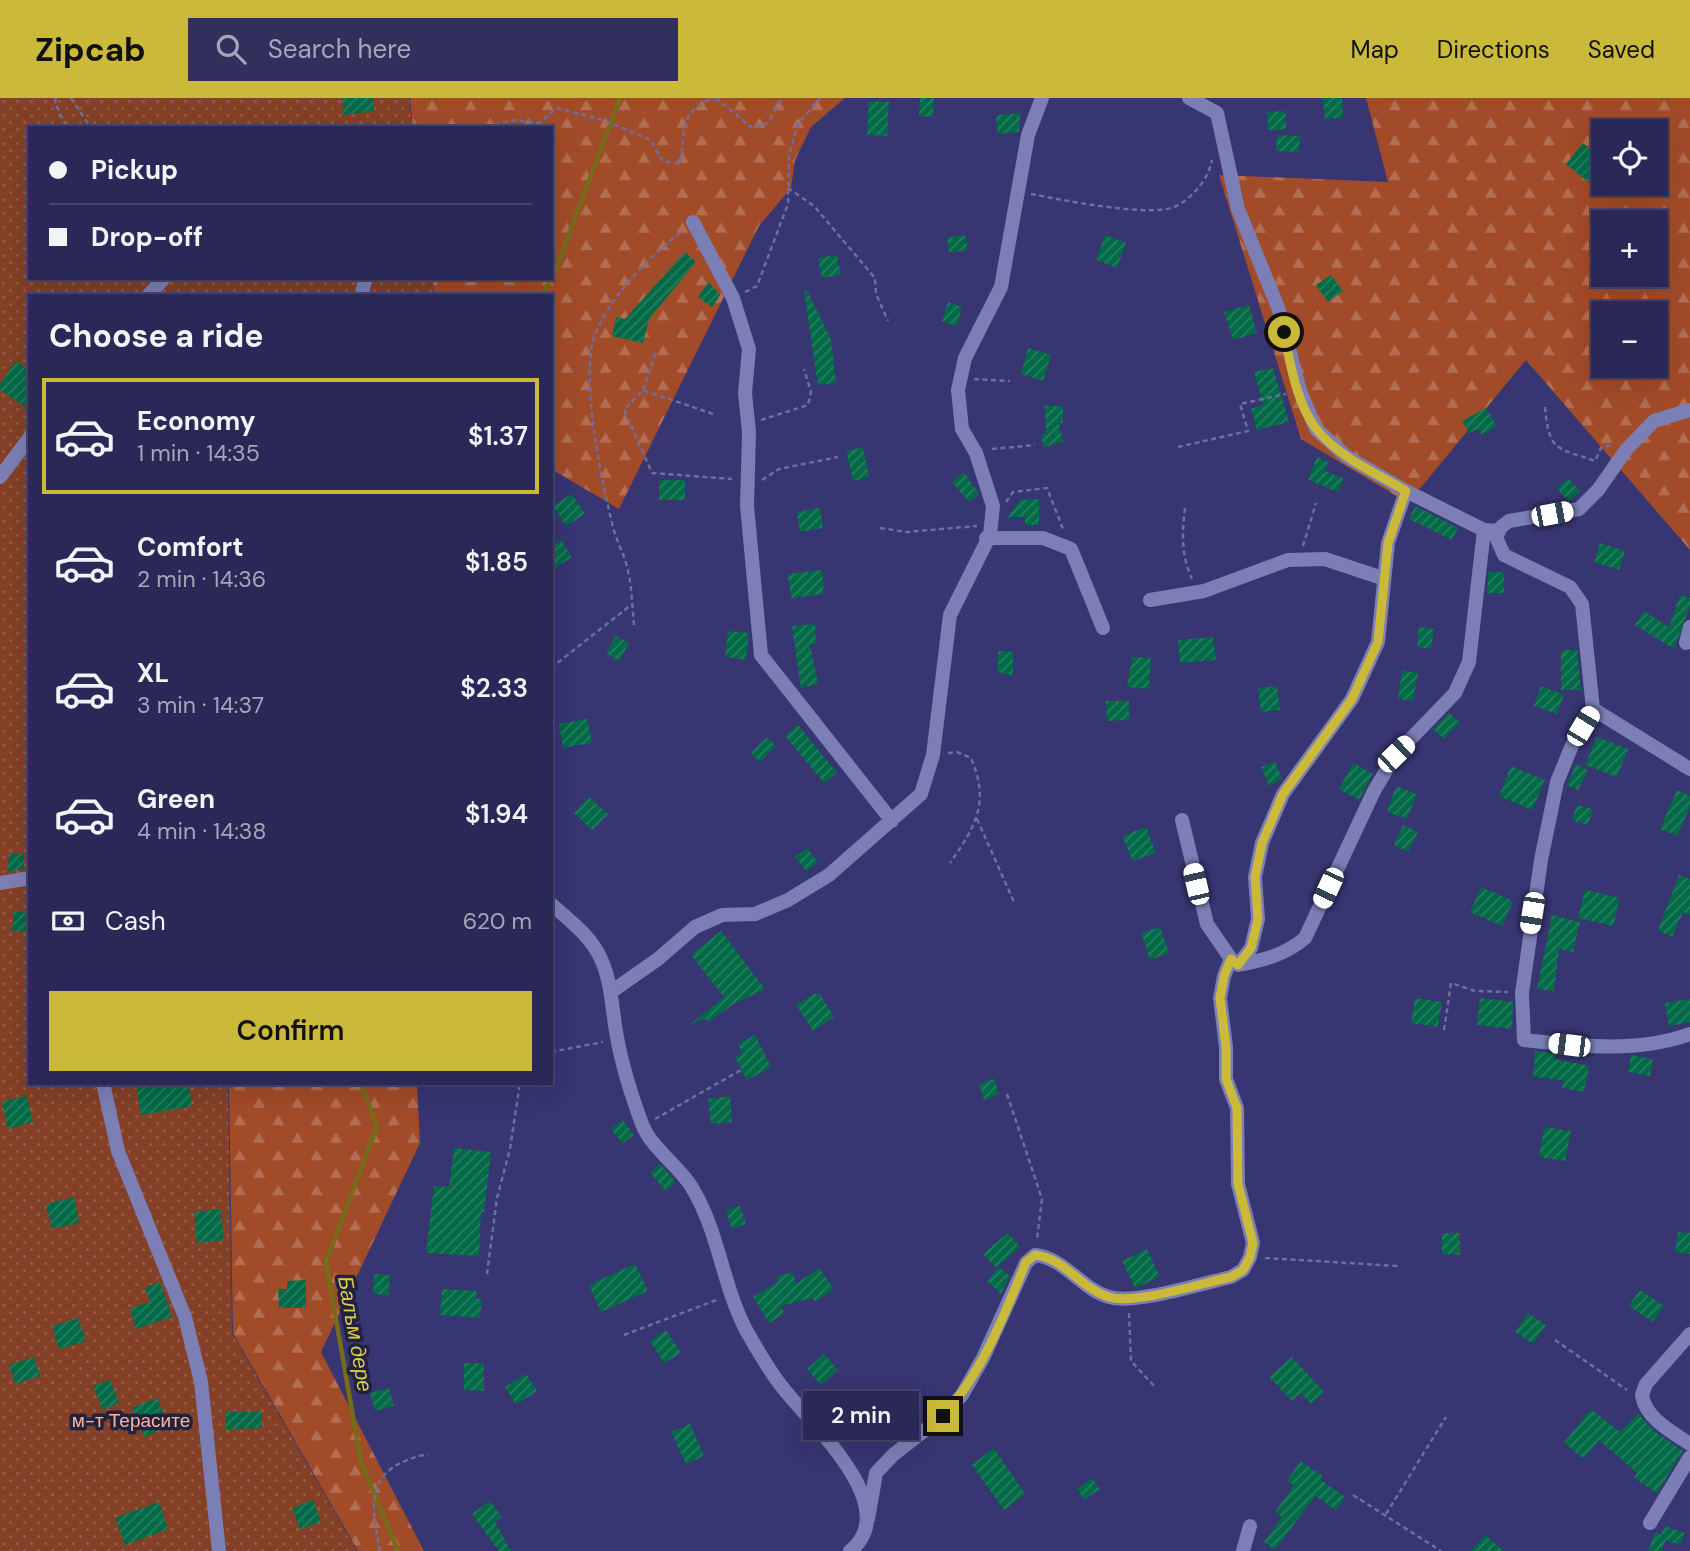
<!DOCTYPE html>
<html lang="en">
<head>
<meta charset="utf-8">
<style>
	body { margin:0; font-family:"DM Sans",sans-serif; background:#31305c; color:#f1f3f6; height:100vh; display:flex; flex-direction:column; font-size:26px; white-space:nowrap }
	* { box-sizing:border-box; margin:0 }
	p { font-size:23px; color:#a5a6b9 }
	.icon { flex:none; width:38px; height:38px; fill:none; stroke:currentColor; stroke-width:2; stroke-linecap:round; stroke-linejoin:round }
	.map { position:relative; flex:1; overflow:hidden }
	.details { position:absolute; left:28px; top:196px; width:525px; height:791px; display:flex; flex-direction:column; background:#292856; border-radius:0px; box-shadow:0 7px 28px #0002,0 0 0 2px #45446c }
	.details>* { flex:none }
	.hud { position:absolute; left:28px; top:28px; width:525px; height:154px; border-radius:0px; box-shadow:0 7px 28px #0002,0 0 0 2px #45446c; display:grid; align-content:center; height:154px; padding:0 21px; background:#292856 }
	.buttons { position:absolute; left:1591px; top:21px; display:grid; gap:14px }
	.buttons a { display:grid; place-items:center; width:77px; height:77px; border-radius:0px; background:#292856; box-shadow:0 7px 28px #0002,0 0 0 2px #45446c; font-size:35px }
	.end { position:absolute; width:32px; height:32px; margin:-16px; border:9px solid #cbb939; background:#111; box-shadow:0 0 0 4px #111 }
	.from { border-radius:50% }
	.bubble { position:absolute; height:49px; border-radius:0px; background:#292856; box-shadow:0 7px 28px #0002,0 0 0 2px #45446c; font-size:23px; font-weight:600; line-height:49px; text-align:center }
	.car { position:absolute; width:21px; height:42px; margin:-21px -10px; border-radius:9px; box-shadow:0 0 5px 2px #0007; background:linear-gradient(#fff 24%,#345 0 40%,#fff 0 76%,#345 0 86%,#fff 0) }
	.hud b { display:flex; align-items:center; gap:24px; height:66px; font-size:26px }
	.hud b+b { border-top:2px solid #45446c }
	.hud i { width:18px; height:18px; background:#f1f3f6 }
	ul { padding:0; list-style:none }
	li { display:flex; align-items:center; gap:21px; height:116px; margin:0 14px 10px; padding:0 7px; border:4px solid transparent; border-radius:0px }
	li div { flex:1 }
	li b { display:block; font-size:26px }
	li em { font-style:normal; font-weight:600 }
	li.active { border-color:#cbb939 }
	li>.icon { width:63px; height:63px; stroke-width:1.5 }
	h2 { padding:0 21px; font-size:32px; line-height:84px }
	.pay { display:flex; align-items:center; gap:18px; height:77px; padding:0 21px; font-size:26px }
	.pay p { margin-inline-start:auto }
	.action { display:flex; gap:14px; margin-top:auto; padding:14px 21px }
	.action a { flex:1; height:80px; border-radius:0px; background:#cbb939; color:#111; font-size:28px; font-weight:600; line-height:80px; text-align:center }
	header { display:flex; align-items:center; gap:42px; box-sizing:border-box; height:98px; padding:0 35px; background:#cbb939; color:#111 }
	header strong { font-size:33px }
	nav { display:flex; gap:38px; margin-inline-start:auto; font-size:24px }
	.search { width:490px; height:63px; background:#31305c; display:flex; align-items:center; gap:18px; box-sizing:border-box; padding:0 24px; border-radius:0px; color:#a5a6b9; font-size:26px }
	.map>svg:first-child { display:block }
	.green { fill:url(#green-dots) }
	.forest { fill:url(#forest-firs); fill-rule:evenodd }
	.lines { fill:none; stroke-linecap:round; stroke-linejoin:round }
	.stream { stroke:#776c1a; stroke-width:4.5 }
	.building { fill:url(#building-hatch) }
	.path { stroke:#6e6ea0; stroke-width:2.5; stroke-dasharray:5 3.5; stroke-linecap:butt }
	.street { stroke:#7b7fb5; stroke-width:14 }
	.route { stroke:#cbb939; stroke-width:9 }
	.labels { text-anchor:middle; stroke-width:7; stroke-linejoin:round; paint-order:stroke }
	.park-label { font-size:19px; fill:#feb69b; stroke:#21223d }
	.water-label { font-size:21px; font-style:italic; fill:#e2ce43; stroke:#21223d }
</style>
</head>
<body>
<header>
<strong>Zipcab</strong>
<div class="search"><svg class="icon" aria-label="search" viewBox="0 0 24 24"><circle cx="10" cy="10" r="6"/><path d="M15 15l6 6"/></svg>Search here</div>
<nav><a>Map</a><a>Directions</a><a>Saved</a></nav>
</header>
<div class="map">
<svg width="1690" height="1453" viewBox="0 0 1690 1453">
	<defs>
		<pattern id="green-dots" width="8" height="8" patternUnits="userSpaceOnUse" patternTransform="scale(1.75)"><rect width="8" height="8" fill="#834026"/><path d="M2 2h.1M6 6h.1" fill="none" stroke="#945b46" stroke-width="1.8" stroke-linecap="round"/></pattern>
		<pattern id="forest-firs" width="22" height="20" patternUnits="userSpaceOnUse" patternTransform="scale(1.75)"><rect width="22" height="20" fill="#a24b29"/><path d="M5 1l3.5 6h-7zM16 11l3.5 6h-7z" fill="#b26d53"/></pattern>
		<pattern id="building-hatch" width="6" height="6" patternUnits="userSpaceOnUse" patternTransform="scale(1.75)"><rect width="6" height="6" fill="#026a46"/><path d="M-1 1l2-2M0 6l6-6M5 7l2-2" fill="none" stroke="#267f61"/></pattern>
	</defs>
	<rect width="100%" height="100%" fill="#373572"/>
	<path class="green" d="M0 0H409L413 30H30V180H432L434 198H30V985H228L232 1235 357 1453H0Z"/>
	<path class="forest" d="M410 0H845L811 29 795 62 791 90 759 128 619 411 551 371V198H435L432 180H551V30H413Z
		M1366 0H1690V452L1526 262 1408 405 1301 341 1219 77 1388 84ZM1603 33H1656V86H1603ZM1603 124H1656V177H1603ZM1603 215H1656V268H1603Z
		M229 985H417L420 1045 321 1254 424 1453H358L233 1235Z"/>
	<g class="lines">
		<path class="stream" d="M540 198 553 179 620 0
			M361 985 377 1028 326 1164 361 1364 398 1453"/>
	</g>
	<path class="building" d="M342 0H373L374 13 344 17Z
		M920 0H934L933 19 919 18Z
		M1323 0H1342L1343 20 1325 21Z
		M869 3 889 4 887 38 867 37Z
		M1285 13 1286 31 1268 32 1267 14Z
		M1020 15 1019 34 998 36 996 17Z
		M1277 37 1300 38 1299 54 1276 53Z
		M1583 45 1603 62V74L1592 87 1566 66Z
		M965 137 968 152 949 155 947 140Z
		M1105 137 1126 145 1117 170 1096 162Z
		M685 154 696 164 649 221 643 245 612 238 616 219 625 221Z
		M837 157 841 177 822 180 818 160Z
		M1331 177 1343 193 1328 204 1316 187Z
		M709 184 720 197 712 209 698 199Z
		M807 192 831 242 836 285 818 287 804 193Z
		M948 204 962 209 957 228 942 223Z
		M1249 207 1257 235 1233 242 1224 214Z
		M1028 250 1051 257 1043 283 1021 276Z
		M16 263 30 273V301L24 308 0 292V286Z
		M1273 270 1289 324 1257 332 1251 311 1263 307 1254 274Z
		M1045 308H1063V325H1059L1063 344 1044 349 1041 337 1046 336Z
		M1486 310 1497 328 1482 337 1478 331 1469 335 1462 323Z
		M863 349 869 379 853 383 846 353Z
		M1317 359 1329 364 1325 373 1344 381 1338 394 1308 382Z
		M964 374 979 396 969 404 952 384Z
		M1568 380 1580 393 1569 403 1557 391Z
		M659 382H685V402H659Z
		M572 396 585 416 566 428 553 408Z
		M1039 401V427H1025V419H1008L1020 402Z
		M1415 408 1458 430 1452 442 1409 421Z
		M820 410 823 430 800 434 797 414Z
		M561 442 572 459 551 473V448Z
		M1600 445 1625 453 1619 472 1594 464Z
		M822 472 824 496 791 500 788 476Z
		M1489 474H1504V495H1487Z
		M1680 497 1690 500V508L1674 551 1635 527 1644 513 1669 529Z
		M815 526 816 546 810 547 818 586 801 590 792 528Z
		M1419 529 1434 531 1431 551 1417 549Z
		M728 533 749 535 746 562 725 559Z
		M616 538 629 545 619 563 606 555Z
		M1213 539 1216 562 1180 565 1178 542Z
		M1561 552H1577L1581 592H1561Z
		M998 553 1013 554V578L998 574Z
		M1132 559 1151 560 1149 591 1127 589Z
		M1402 572 1418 575 1413 603 1398 601Z
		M1277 588 1280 612 1261 614 1258 590Z
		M1541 588 1564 597 1557 616 1534 608Z
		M1106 603H1129V622L1107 623Z
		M1449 615 1460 624 1444 641 1433 631Z
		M587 621 592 645 563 650 559 626Z
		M798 627 837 675 824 685 785 638Z
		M767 639 776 648 760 664 751 655Z
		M1597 639 1628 651 1617 679 1585 667Z
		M1275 664 1282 681 1269 688 1261 669Z
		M1353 665 1373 676 1359 702 1339 691Z
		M1576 666 1588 672 1578 692 1567 687Z
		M1511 668 1545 682 1532 712 1499 698Z
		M1396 688 1417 696 1407 721 1387 714Z
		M1677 692 1690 698V709L1677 738 1660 731Z
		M589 699 608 716 592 732 574 715Z
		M1577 707 1593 711 1588 727 1572 722Z
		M1403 727 1418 734 1408 754 1394 747Z
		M1146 729 1156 755 1133 763 1122 738Z
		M807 750 818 764 806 773 795 759Z
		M9 755 24 756V771L8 774Z
		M1679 777 1690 781V817L1683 814 1672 839 1658 832Z
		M1481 789 1513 803 1502 828 1470 814Z
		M1585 792 1620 800 1613 828 1578 820Z
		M14 813 30 815 28 834 12 833Z
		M1552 817 1580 824 1573 854 1559 851 1554 893 1537 891Z
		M1160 829 1169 855 1150 862 1141 835Z
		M721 833 765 891 732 907 709 924 706 921 691 926 724 899 691 857Z
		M814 896H820L834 919 813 933 796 907Z
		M1415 900 1442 904 1438 929 1411 925Z
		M1480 900 1513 904 1512 931 1477 927Z
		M1690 901V924L1669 928 1665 905Z
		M755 937 771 969 747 982 735 959 742 955 738 946Z
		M1535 953 1556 955 1555 961 1589 968 1584 994 1562 990 1563 982 1533 979Z
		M1631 957 1653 961 1650 978 1628 974Z
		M994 981 999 996 984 1002 979 986Z
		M188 985 192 1008 141 1017 136 987Z
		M27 998 33 1024 8 1031 2 1004Z
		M730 998 732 1024 711 1026 708 1001Z
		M623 1022 634 1037 622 1046 611 1030Z
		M1544 1029 1571 1033 1565 1063 1539 1059Z
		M454 1050 491 1054 484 1114H481L479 1158 426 1155 434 1088 449 1089Z
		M660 1066 676 1084 666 1093 650 1075Z
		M74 1099 79 1125 52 1131 46 1106Z
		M740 1108 746 1126 732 1131 726 1112Z
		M221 1111 224 1142 197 1145 194 1114Z
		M1678 1134 1690 1135V1156L1675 1154Z
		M1008 1135 1020 1149 996 1170 983 1156Z
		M1442 1135H1460V1157L1442 1156Z
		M1147 1151 1160 1179 1135 1190 1122 1163Z
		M635 1166 648 1193 601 1214 589 1187Z
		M999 1169 1010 1178 1001 1196 987 1183Z
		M819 1170 834 1191 815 1204 813 1200 780 1208 785 1215 769 1225 753 1199 778 1184 777 1178 793 1174 796 1186Z
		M374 1176 390 1177 389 1197 373 1196Z
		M306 1182V1210H279L278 1191H287V1183Z
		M160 1184 172 1219 136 1231 130 1210 150 1204 145 1189Z
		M442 1191 477 1193 476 1201H482L480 1220 440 1217Z
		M1640 1192 1664 1208 1653 1224 1629 1208Z
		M1528 1215 1546 1227 1533 1246 1515 1234Z
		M78 1220 86 1243 59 1251 52 1228Z
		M666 1232 681 1255 664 1265 650 1243Z
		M824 1256 838 1272 821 1287 807 1271Z
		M34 1259 40 1278 15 1286 9 1267Z
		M1292 1259 1324 1294 1311 1306 1301 1295 1292 1303 1269 1279Z
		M464 1265H484V1293L464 1292Z
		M526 1276 537 1293 516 1307 505 1289Z
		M110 1282 119 1305 103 1312 93 1288Z
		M389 1290 394 1308 375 1313 370 1295Z
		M157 1300 169 1328 144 1339 132 1310Z
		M1591 1311 1620 1334 1638 1315 1654 1333 1683 1353 1657 1395 1634 1380 1637 1375 1599 1342 1584 1361 1564 1345Z
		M226 1313 262 1314V1330L226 1331Z
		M690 1326 704 1358 686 1366 671 1334Z
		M994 1350 1025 1396 1004 1412 972 1367Z
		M1300 1363 1323 1378 1321 1382 1345 1399 1336 1412 1315 1398 1275 1452 1264 1444 1282 1419 1275 1414 1294 1387 1287 1383Z
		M1092 1380 1100 1391 1084 1402 1077 1391Z
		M313 1402 321 1424 300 1431 292 1410Z
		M490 1403 502 1419 495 1424 511 1453H499L472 1416Z
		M159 1404 168 1431 125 1447 115 1420Z
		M1665 1428 1685 1435 1680 1447 1666 1442 1662 1453H1648L1655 1434 1661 1437Z
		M1485 1437 1504 1453H1471Z"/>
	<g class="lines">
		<path class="path" d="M56 0 55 5 67 30
			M71 0 91 30
			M716 0 752 30 768 25 782 0
			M478 30 515 22 539 25 557 10 603 22 651 42 662 63 680 66C686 36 677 13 714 0
			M788 90 814 108 875 180 876 196 888 223
			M1031 96C1062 102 1143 118 1171 110 1190 104 1209 81 1212 62
			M745 194 757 188 788 106 789 57 798 26 820 0
			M974 281 1010 283
			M643 292 656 253
			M1545 309C1549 354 1556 349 1595 363L1601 350 1612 347
			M713 316 643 292 624 312 652 375 732 381
			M761 322 808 307 811 294 804 271
			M1178 349 1248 333 1240 306 1286 296
			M992 351 1035 347
			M762 382 779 371 838 359
			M1006 404 1013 394 1047 390 1063 431
			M1185 410C1182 436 1181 457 1192 481
			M880 430 906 434 977 428
			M1303 448 1316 405
			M634 527C632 508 632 487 627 469 624 455 616 442 613 429 602 385 578 274 596 234 614 194 647 161 681 134
			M551 570 631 507
			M948 655 957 654 971 660C990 704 976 728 950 765
			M977 721 1014 804
			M1444 932 1451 885 1475 893 1508 894
			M551 954 603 944
			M1007 996 1042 1101 1037 1141
			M655 1021 741 972
			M1265 1160 1398 1168
			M487 1176 497 1100 510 1051 520 985
			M1129 1215 1131 1263 1156 1290
			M624 1237 719 1201
			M1555 1242 1627 1292
			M1353 1397 1441 1453
			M1386 1416 1446 1319
			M380 1453C369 1400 367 1369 428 1356"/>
		<path class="street" d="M1189 0 1217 15 1238 111 1279 212 1300 293 1316 331 1347 359 1406 393 1484 432 1498 433
			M693 124 733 200 749 251 745 295 749 334 747 408 761 557 892 723
			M148 198 164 180
			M361 198 366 180
			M1690 312 1654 323 1626 352 1598 392 1579 411 1509 423 1501 429 1496 439 1504 457 1570 489 1582 506 1593 611 1573 645 1557 684 1541 762 1522 895 1524 942C1580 948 1636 955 1690 936
			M0 379 30 339
			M986 440H1043L1071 451 1103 530
			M1150 502 1204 493 1288 462 1325 461 1382 480
			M1686 545 1690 529
			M1593 611 1690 671
			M0 785 30 780
			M551 806C569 822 591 838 601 861 612 885 612 913 617 939 622 967 632 999 642 1026 652 1051 677 1066 691 1088 719 1133 722 1186 746 1232 757 1251 769 1273 783 1290 811 1326 905 1410 850 1453
			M1231 861 1238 867C1264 862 1285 857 1305 840L1374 693 1396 656 1455 595 1469 564 1484 432
			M1238 867 1251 850 1258 821 1255 779 1262 745 1283 696 1352 601 1378 544 1388 445 1406 393
			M611 894 658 861 695 829 722 817 755 816 788 802 829 777 921 696 933 657 950 517 990 437 993 408 976 355 962 331 958 292 965 260 1001 189 1028 37 1042 0
			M103 985 118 1053 185 1219 201 1284 219 1453
			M1690 1236 1646 1286 1642 1297C1645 1320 1672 1334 1690 1346
			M868 1421 876 1375 893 1357 943 1318 962 1297 983 1260 1026 1165 1035 1157C1065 1160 1081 1191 1109 1199 1135 1207 1202 1185 1231 1179L1243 1172 1250 1159 1253 1145 1238 1086 1237 1010 1226 981V949L1220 900 1224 878 1231 861 1207 826 1182 722
			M1650 1425 1690 1359
			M1243 1453 1250 1428"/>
	</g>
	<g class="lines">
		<path class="route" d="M943 1318C982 1275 1004 1218 1026 1164L1035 1157C1065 1160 1081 1191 1109 1199 1135 1207 1202 1185 1231 1179L1243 1172 1250 1159 1253 1145 1238 1086 1237 1010 1226 981V949L1220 900 1224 878 1231 861 1238 867 1251 850 1258 821 1255 779 1262 745 1283 696 1352 601 1378 544 1388 445 1406 393C1376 375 1339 359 1317 332 1297 307 1290 265 1284 234"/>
	</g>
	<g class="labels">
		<g class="park-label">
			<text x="131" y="1329">м-т Терасите</text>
		</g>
		<g class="water-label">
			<text transform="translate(355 1236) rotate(80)" y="7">Балъм дере</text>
		</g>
	</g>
</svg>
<div class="buttons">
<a><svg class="icon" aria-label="locate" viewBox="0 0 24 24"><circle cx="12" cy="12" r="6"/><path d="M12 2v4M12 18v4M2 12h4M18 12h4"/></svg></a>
<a>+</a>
<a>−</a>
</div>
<i class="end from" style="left:1284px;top:234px"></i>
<i class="end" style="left:943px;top:1318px"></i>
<div class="bubble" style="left:803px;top:1293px;width:116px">2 min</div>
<i class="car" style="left:1552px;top:416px;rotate:79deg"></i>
<i class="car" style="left:1583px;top:628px;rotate:31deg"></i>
<i class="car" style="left:1396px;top:656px;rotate:46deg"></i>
<i class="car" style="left:1196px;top:786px;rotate:347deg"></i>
<i class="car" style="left:1328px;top:790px;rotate:205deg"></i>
<i class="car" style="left:1532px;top:815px;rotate:189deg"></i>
<i class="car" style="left:1569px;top:947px;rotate:277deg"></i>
<div class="hud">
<b><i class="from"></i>Pickup</b>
<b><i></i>Drop-off</b>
</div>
<section class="details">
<h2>Choose a ride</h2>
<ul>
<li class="active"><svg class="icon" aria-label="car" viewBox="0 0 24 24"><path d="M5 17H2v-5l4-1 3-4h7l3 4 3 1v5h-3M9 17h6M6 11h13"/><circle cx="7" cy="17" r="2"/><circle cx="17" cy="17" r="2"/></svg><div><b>Economy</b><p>1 min · 14:35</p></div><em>$1.37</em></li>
<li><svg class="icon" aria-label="car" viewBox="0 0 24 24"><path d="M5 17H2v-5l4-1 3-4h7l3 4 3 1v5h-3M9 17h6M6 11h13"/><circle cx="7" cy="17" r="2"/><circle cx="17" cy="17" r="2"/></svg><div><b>Comfort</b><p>2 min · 14:36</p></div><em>$1.85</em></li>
<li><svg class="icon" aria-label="car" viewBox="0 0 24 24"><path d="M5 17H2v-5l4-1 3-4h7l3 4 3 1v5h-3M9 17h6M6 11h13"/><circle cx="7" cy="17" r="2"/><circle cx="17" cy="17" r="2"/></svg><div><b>XL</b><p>3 min · 14:37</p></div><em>$2.33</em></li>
<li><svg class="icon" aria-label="car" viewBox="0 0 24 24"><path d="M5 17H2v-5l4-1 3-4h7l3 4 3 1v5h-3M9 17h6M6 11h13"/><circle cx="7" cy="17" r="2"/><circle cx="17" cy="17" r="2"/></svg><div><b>Green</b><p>4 min · 14:38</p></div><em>$1.94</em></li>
</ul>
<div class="pay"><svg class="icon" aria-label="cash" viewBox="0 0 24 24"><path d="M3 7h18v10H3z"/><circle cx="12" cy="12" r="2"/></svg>Cash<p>620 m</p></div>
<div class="action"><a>Confirm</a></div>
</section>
</div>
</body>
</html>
